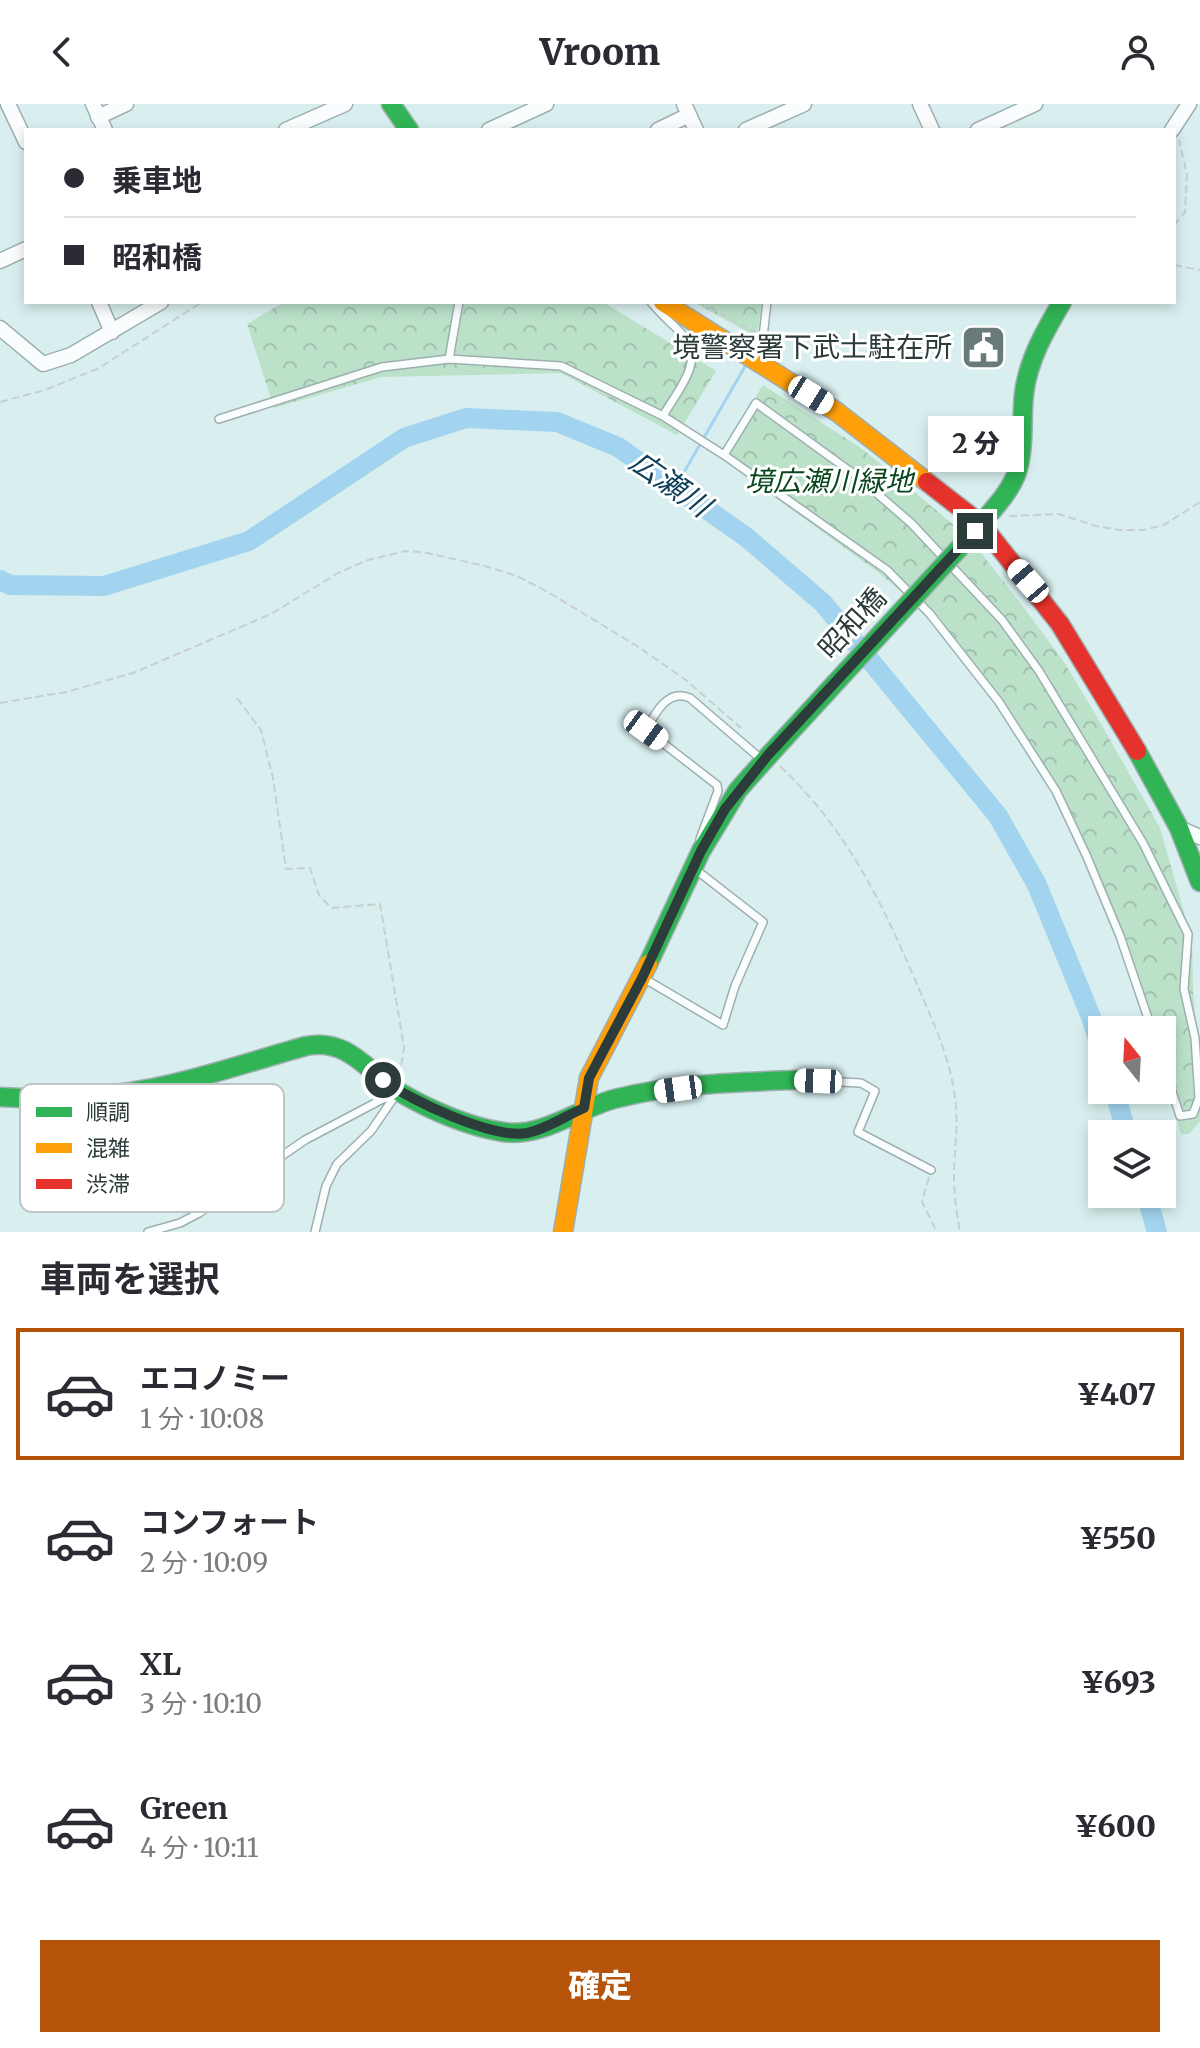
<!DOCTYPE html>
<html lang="ja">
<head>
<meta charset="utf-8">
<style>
	body { margin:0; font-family:Merriweather,"Noto Sans JP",serif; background:#f7f7f7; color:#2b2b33; height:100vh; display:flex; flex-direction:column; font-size:30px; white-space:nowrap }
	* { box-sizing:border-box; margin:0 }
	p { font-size:26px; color:#7c7c81 }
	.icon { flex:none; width:44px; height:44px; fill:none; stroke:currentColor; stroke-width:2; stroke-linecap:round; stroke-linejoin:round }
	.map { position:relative; height:1128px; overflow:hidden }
	.drawer { display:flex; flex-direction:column; background:#fff; flex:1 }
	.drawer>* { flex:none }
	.banner { position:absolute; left:24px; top:24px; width:1152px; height:176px; border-radius:0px; box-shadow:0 4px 12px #0003; display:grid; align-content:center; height:176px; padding:0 40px; background:#fff }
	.needle { width:52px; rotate:342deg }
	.tools { position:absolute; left:1088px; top:912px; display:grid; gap:16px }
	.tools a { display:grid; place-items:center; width:88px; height:88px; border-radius:0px; background:#fff; box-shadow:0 4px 12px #0003; font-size:40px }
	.end { position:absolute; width:36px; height:36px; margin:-18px; border:10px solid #2b3c3b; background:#fff; box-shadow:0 0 0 4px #fff }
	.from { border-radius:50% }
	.bubble { position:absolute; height:56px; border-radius:0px; background:#fff; box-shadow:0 4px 12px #0003; font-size:26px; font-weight:800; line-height:56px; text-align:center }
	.car { position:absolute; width:24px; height:48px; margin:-24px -12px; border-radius:10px; box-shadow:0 0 6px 2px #0007; background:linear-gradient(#fff 24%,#345 0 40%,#fff 0 76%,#345 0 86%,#fff 0) }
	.banner b { display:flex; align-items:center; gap:28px; height:76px; font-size:30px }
	.banner b+b { border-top:2px solid #e1e1e2 }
	.banner i { width:20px; height:20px; background:#2b2b33 }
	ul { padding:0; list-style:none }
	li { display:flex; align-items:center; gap:24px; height:132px; margin:0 16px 12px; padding:0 24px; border:4px solid transparent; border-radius:0px }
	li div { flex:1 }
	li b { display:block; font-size:30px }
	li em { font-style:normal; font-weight:800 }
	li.on { border-color:#b45309 }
	li>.icon { width:72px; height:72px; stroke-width:1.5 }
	h2 { padding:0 40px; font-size:36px; line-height:96px }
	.button { display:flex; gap:16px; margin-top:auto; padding:16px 40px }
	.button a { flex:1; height:92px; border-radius:0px; background:#b45309; color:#fff; font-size:32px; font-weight:800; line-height:92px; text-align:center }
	header { display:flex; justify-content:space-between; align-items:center; height:104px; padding:0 40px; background:#fff; font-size:36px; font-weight:800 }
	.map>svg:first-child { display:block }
	.park { fill:url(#park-crowns) }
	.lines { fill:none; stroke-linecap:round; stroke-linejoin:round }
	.stream { stroke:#a2d4f0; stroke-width:3 }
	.river { stroke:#a2d4f0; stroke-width:20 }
	.lane-casing { stroke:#9eafaf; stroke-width:10 }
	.street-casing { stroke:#9eafaf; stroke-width:17 }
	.fast-casing { stroke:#9eafaf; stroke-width:21 }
	.slow-casing { stroke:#9eafaf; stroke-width:21 }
	.jam-casing { stroke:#9eafaf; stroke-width:21 }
	.path { stroke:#c7cfcf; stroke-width:2; stroke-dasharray:8 4; stroke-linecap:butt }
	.lane { stroke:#f9fdfd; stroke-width:7 }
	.street { stroke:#f9fdfd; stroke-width:14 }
	.fast { stroke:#30b455; stroke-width:18 }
	.slow { stroke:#ff9f0a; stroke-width:18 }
	.jam { stroke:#e5322d; stroke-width:18 }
	.fast-bridge-casing { stroke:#9eafaf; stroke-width:21; stroke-linecap:butt }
	.fast-bridge { stroke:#30b455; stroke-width:18 }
	.route { stroke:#2b3c3b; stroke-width:10 }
	.labels { text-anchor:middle; stroke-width:6; stroke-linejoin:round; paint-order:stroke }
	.poi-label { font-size:28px; fill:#2b3c3b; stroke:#fff; text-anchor:end }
	.park-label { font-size:28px; font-style:italic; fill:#08461c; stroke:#fff }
	.street-label { font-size:28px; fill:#2b3c3b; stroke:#fff }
	.water-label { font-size:30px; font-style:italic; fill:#0d3f59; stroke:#fff }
	.key { fill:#fff; stroke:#bfc4c4; stroke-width:2 }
	.key-label { font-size:22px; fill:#2b3c3b }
</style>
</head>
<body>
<header><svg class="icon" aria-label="back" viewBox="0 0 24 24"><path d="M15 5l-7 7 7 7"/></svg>Vroom<svg class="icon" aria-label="person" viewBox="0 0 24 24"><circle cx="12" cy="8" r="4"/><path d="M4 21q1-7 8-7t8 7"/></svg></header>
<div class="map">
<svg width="1200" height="1128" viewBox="0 0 1200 1128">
	<defs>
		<pattern id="park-crowns" width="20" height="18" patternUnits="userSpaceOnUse" patternTransform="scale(2)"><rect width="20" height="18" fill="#bbe1c9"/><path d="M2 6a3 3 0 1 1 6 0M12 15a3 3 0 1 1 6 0" fill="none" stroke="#a1c2ae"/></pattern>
	</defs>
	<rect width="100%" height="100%" fill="#d9efef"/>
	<path class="park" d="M284 198H603L716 267 677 331 561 269 381 273 274 304 247 220Z
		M693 198H762L757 233Z
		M763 281 861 344 954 421 982 450 1025 505 1064 558 1097 613 1160 724 1192 836 1193 887 1200 966V1017L1189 1030H1181L1162 972V926H1147L1118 833 1053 689 995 597 928 511 879 469 718 352Z"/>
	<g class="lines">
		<path class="stream" d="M676 382 747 259"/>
		<path class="river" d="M0 476 10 481 104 482 249 437 404 334 466 314 557 318 618 343 746 433 823 499 998 712 1037 781 1091 913 1102 947
			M1114 986 1127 1030
			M1146 1090 1157 1128"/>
		<defs>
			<path id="lane" d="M651 198C660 210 673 220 683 231 706 257 677 287 663 312
				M763 233 767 198
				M449 255 459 198
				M219 315 382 263 449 255 561 262 663 312 724 351 887 466 930 510 999 598 1056 687 1087 753 1120 832 1152 926
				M724 351 756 299 858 373 911 419 1002 516 1039 567 1143 739 1188 830 1184 885 1195 934 1199 994 1193 1010 1180 1012 1162 957
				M700 735 718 687 717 681 646 626C655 609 668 584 690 594L761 655
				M645 875 723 921 735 882 763 818 695 765
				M798 976 861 979 875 987 858 1028 931 1066
				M148 1128 180 1119 199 1109 305 1036 396 988
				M315 1128 326 1082 337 1060 371 1027 397 989"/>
			<path id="street" d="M8 0 26 38
				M93 0 105 26
				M684 0 696 26
				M920 0 932 26
				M98 13 126 0
				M286 26 345 0
				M489 26 546 0
				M658 26 689 11
				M746 26 804 0
				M978 26 1035 0
				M1172 26 1189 0
				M0 157 26 145
				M99 198 112 228
				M0 224 43 260 71 251 161 198
				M1179 724 1200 733"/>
			<path id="fast" d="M391 0 409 26
				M975 427C989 409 1007 393 1016 371 1025 346 1021 317 1024 290 1028 256 1045 227 1062 198
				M1137 647 1179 724 1200 778
				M648 860 701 747 738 686 771 649
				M0 993C51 996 102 994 153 984 205 974 255 956 306 942 349 933 369 970 401 989 430 1006 469 1023 503 1028 542 1034 578 1005 614 995 673 980 735 978 796 976"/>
			<path id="slow" d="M663 198 837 308 927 378
				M563 1128 589 974 648 860"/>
			<path id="jam" d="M927 378 981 420 1060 520 1137 647"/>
		</defs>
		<use href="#lane" class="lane-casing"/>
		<use href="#street" class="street-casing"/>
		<use href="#fast" class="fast-casing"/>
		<use href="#slow" class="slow-casing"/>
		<use href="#jam" class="jam-casing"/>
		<path class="path" d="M1174 121 1185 108 1187 70 1179 36
			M1174 161 1200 166
			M698 198 755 228
			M0 298 45 286 99 264 202 198
			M1009 412 1059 410 1096 422 1120 426H1143L1164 421 1200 398
			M237 594 261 626 273 674 286 765 310 764 319 791 331 804 380 800 404 943 400 970
			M0 599 66 588 133 569 271 510 338 469 368 456 406 447 423 448 485 462 517 472 548 488 637 542 686 576 741 624
			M780 662C846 725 880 794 916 878 932 915 950 953 955 994 959 1021 954 1046 954 1073 954 1091 957 1110 960 1128
			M929 1073 922 1098 937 1128"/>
		<use href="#lane" class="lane"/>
		<use href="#street" class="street"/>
		<use href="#fast" class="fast"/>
		<use href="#slow" class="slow"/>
		<use href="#jam" class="jam"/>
		<defs>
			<path id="fast-bridge" d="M771 649 975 427"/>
		</defs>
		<use href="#fast-bridge" class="fast-bridge-casing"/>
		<use href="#fast-bridge" class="fast-bridge"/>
	</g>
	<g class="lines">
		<path class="route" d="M383 976C411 997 493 1035 527 1029 547 1025 565 1012 584 1004L589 974 642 874 701 747 725 705 768 651 975 427"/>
	</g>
	<defs>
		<symbol id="civic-square" viewBox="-11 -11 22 22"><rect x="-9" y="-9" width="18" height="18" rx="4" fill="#687b7a" stroke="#fff"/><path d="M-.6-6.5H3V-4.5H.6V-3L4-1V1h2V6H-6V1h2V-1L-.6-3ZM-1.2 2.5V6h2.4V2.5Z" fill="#fff"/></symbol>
	</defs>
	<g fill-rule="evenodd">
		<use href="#civic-square" x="958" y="218" width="51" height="51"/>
	</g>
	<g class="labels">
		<g class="poi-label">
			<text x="952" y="253">境警察署下武士駐在所</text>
		</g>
		<g class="park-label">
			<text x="829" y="387">境広瀬川緑地</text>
		</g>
		<g class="street-label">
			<text transform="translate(852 519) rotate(-47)" y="10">昭和橋</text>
		</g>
		<g class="water-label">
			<text transform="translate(670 380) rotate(35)" y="10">広瀬川</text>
		</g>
	</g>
	<rect x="20" y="980" width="264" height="128" rx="12" class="key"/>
	<rect x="36" y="1003" width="36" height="10" fill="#30b455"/>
	<rect x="36" y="1039" width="36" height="10" fill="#ff9f0a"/>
	<rect x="36" y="1075" width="36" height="10" fill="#e5322d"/>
	<g class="key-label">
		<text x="86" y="1016">順調</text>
		<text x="86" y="1052">混雑</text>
		<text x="86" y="1088">渋滞</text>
	</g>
</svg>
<div class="tools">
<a><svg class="needle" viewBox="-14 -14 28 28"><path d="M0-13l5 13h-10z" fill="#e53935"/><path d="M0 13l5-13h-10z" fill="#7c7c81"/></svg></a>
<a><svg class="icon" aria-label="layers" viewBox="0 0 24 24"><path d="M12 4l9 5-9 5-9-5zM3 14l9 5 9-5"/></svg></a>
</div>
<i class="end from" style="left:383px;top:976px"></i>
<i class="end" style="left:975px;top:427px"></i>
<div class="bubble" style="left:928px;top:312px;width:96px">2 分</div>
<i class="car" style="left:811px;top:291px;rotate:122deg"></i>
<i class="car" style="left:1028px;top:477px;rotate:319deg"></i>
<i class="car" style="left:646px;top:626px;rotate:126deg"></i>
<i class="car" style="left:818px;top:977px;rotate:272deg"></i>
<i class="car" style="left:678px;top:985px;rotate:262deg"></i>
<div class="banner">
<b><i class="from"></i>乗車地</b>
<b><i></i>昭和橋</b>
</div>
</div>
<section class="drawer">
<h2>車両を選択</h2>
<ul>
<li class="on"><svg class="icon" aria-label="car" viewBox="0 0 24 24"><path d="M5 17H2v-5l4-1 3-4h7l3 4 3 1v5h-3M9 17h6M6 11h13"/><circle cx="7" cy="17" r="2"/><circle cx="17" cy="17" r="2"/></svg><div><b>エコノミー</b><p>1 分 · 10:08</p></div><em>¥407</em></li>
<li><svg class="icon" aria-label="car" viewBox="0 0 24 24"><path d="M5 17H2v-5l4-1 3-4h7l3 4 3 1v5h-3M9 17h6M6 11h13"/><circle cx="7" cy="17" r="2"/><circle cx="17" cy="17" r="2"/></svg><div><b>コンフォート</b><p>2 分 · 10:09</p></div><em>¥550</em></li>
<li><svg class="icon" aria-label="car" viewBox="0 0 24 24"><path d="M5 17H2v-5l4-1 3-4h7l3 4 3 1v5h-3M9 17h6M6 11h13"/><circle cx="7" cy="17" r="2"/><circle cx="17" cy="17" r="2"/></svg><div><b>XL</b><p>3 分 · 10:10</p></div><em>¥693</em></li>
<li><svg class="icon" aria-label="car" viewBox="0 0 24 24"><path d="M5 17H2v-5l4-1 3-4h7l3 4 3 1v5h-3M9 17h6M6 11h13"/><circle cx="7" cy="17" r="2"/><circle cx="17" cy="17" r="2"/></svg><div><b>Green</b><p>4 分 · 10:11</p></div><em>¥600</em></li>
</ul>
<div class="button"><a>確定</a></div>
</section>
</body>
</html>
